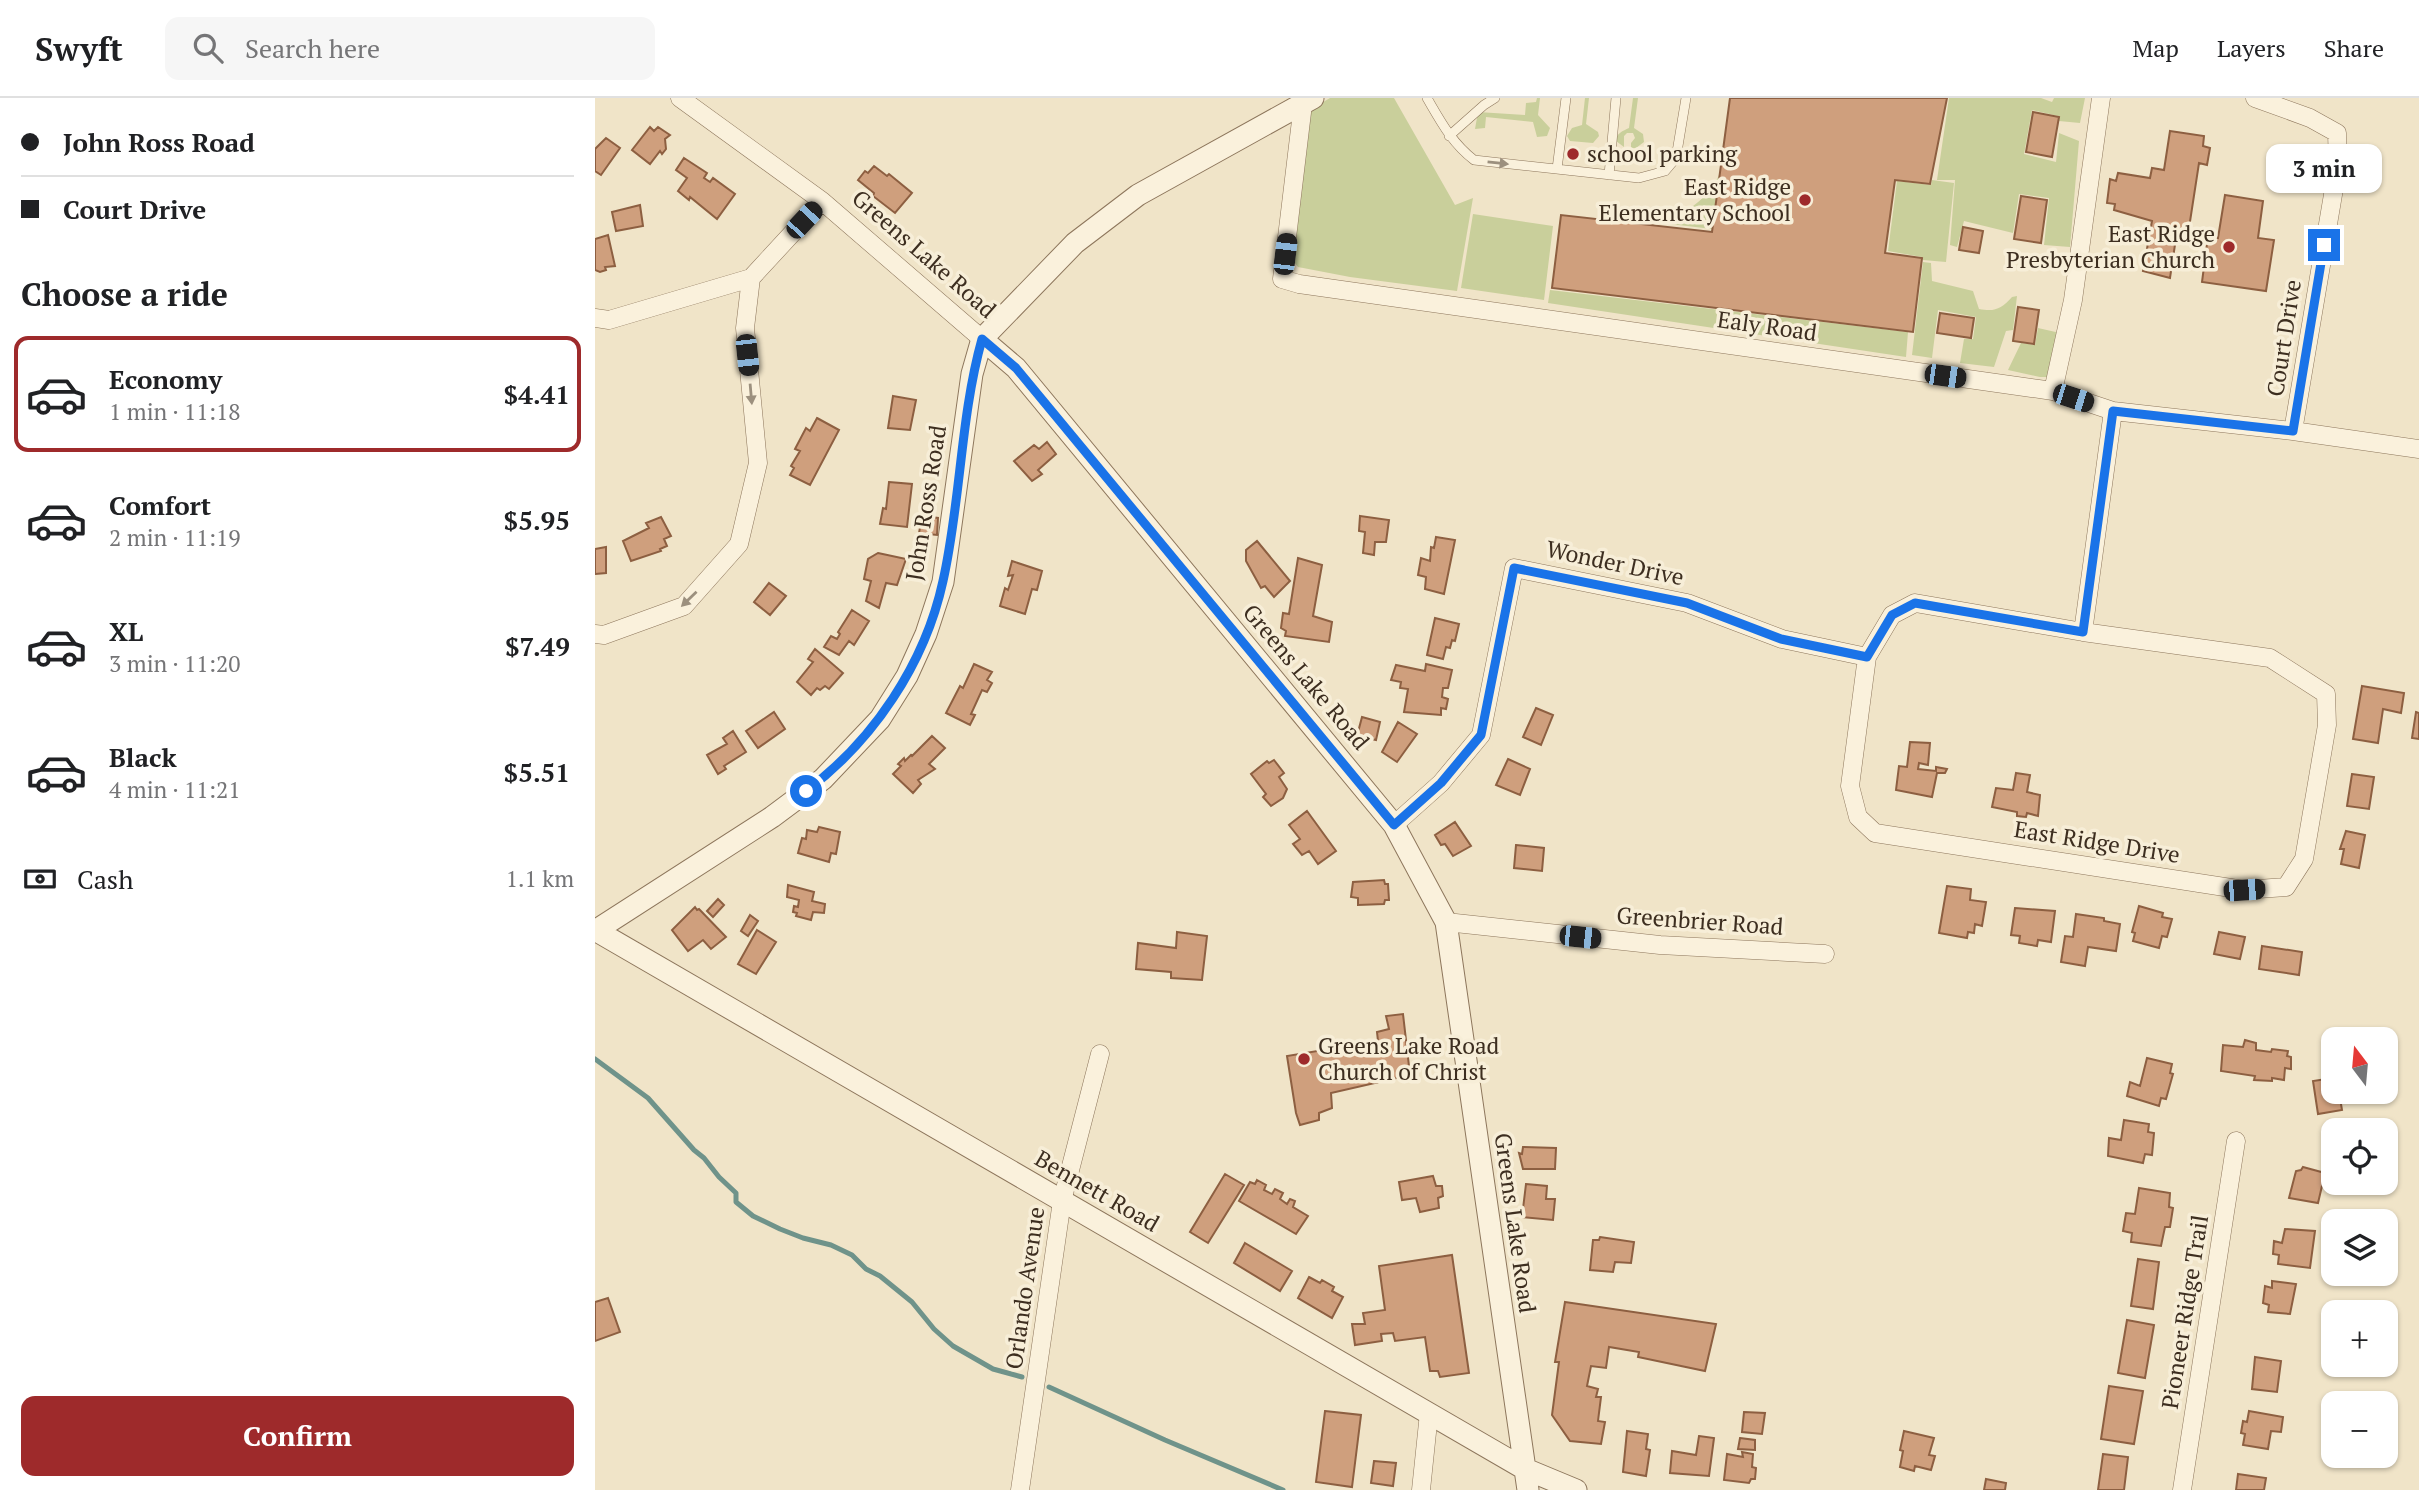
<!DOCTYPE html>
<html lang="en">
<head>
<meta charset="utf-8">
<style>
	body { margin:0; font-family:"PT Serif",serif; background:#f6f6f6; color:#202124; height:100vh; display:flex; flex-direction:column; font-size:26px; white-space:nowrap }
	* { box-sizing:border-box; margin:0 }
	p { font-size:23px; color:#757577 }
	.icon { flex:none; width:38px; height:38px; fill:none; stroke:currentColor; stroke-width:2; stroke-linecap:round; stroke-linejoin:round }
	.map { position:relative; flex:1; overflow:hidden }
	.sheet { display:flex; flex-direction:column; background:#fff; width:595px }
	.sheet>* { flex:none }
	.top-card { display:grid; align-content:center; height:154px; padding:0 21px; background:#fff }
	.needle { width:46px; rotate:344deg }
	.controls { position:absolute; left:1726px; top:929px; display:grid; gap:14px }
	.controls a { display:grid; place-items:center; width:77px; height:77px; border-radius:14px; background:#fff; box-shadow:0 2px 5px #0004; font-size:35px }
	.end { position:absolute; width:32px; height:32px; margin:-16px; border:9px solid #1a73e8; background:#fff; box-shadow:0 0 0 4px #fff }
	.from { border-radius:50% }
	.bubble { position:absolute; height:49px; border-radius:14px; background:#fff; box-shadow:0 2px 5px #0004; font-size:23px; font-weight:800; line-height:49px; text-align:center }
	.car { position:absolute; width:21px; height:42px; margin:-21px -10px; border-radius:9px; box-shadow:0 0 5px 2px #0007; background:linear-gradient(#222 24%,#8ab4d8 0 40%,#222 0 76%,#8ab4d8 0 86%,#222 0) }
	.top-card b { display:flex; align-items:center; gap:24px; height:66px; font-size:26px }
	.top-card b+b { border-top:2px solid #e0e0e0 }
	.top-card i { width:18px; height:18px; background:#202124 }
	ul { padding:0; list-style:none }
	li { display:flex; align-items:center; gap:21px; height:116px; margin:0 14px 10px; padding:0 7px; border:4px solid transparent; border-radius:14px }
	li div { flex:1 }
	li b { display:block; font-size:26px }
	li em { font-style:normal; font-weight:800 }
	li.current { border-color:#9e2a2b }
	li>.icon { width:63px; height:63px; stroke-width:1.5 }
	h2 { padding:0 21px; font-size:32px; line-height:84px }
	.pay { display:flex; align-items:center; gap:18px; height:77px; padding:0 21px; font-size:26px }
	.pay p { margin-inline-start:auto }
	.cta { display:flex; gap:14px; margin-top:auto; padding:14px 21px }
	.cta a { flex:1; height:80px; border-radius:14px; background:#9e2a2b; color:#fff; font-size:28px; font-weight:800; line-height:80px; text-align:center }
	header { display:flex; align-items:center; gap:42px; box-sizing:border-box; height:98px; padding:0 35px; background:#fff; border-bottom:2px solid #e0e0e0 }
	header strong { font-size:33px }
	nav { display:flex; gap:38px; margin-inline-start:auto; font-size:24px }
	.search { width:490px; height:63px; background:#f6f6f6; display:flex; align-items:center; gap:18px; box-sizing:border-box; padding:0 24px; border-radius:14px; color:#757577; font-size:26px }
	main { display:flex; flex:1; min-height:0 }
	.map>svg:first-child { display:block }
	.green { fill:#c9cf9b }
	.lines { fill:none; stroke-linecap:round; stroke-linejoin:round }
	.stream { stroke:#6f938a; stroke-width:5 }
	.building { fill:#cf9f7d; stroke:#8d5f41; stroke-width:2 }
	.service-casing { stroke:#8d765c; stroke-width:10 }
	.minor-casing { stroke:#8d765c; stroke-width:19 }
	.tertiary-casing { stroke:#8d765c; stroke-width:23 }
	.service { stroke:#faf1dc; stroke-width:9 }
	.minor { stroke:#faf1dc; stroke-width:18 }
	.tertiary { stroke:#faf1dc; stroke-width:21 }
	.oneway { fill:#9c907e }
	.route { stroke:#1a73e8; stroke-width:9 }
	.poi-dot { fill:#9e2a2b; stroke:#f7eed8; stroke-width:2.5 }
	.labels { text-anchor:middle; stroke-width:7; stroke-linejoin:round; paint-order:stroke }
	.poi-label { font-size:23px; fill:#3d2e20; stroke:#f7eed8; text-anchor:start }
	.street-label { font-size:23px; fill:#3d2e20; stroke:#f7eed8 }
</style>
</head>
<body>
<header>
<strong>Swyft</strong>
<div class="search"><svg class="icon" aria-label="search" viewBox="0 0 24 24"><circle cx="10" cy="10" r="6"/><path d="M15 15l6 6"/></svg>Search here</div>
<nav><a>Map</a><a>Layers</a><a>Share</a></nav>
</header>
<main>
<section class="sheet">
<div class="top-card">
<b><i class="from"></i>John Ross Road</b>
<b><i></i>Court Drive</b>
</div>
<h2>Choose a ride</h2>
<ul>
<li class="current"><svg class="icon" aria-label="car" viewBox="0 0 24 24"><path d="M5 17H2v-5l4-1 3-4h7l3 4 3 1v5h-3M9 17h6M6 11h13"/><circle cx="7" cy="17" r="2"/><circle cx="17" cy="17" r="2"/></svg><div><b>Economy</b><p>1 min · 11:18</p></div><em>$4.41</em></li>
<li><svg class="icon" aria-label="car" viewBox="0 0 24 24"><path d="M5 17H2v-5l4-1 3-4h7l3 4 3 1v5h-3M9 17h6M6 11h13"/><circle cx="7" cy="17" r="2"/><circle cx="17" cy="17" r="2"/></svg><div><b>Comfort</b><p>2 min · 11:19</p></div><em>$5.95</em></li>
<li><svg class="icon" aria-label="car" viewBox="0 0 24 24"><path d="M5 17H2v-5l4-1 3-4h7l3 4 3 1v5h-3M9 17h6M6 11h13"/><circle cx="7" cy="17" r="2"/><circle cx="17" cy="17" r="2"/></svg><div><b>XL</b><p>3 min · 11:20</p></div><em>$7.49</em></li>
<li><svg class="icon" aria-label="car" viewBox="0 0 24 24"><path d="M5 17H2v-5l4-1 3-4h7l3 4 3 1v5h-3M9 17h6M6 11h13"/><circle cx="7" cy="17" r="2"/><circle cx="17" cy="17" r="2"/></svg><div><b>Black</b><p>4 min · 11:21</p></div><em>$5.51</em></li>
</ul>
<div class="pay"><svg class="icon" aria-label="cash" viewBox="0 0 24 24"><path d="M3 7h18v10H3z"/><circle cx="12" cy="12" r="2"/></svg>Cash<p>1.1 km</p></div>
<div class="cta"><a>Confirm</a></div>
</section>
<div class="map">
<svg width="1824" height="1392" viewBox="0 0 1824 1392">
	<rect width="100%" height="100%" fill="#f0e4c8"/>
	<path class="green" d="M735 0H799L860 107 878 100 862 193 755 179 703 169 694 158 713 13Z
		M942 0H945L943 17 955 30 952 38 942 39 938 24 891 19 890 30 880 31 883 14 930 17 931 5 941 4Z
		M990 0H994L991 26 1003 34 1004 38 998 45 975 43 972 38 977 30 987 27Z
		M1038 0H1043L1039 30 1048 36 1049 44 1041 50H1036V45L1040 40 1038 35H1032L1029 38V49L1021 43C1021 35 1028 33 1034 30Z
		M1354 0H1446L1457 4 1459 0H1490L1485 25 1464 23 1463 18 1437 12 1429 56 1461 64 1464 35 1484 43 1475 149 1449 147 1454 100 1424 96 1418 135 1369 123 1362 149 1355 147 1360 82H1342Z
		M1124 77 1117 131 1067 125C1090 116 1114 100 1124 77Z
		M1337 82 1359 85 1351 164 1328 162 1327 159 1293 153 1302 83 1336 87Z
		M878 116 958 128 949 202 866 190Z
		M1328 164 1336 165 1337 183 1378 193 1384 211C1400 214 1406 211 1417 199L1422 198 1418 232 1411 233 1399 269 1365 265 1369 241H1378L1381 219 1343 212 1337 260 1317 257Z
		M955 192 1313 234 1311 259 953 205Z
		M1443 230 1465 235 1455 279H1445L1413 272 1426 245 1440 247Z"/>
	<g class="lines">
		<path class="stream" d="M0 961 53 1000 99 1052 109 1060 124 1079 141 1095V1104L158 1118 185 1131 208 1140 236 1147 257 1157 271 1171 285 1178 317 1204 339 1231 358 1248 398 1271 427 1279
			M454 1289 570 1342 688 1392"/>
	</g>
	<path class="building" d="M1135 0H1352L1335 86 1300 82 1290 155 1327 160 1318 234 957 190 966 117 1117 134Z
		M1438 14 1464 19 1457 59 1431 54Z
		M55 29 59 33 63 29 75 37 70 41 71 51 67 56 65 53 55 66 37 52Z
		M1575 33 1609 38 1608 48 1615 50 1612 67 1604 65 1592 143 1581 140 1575 180 1548 173 1557 123 1519 112 1520 106 1512 105 1515 81 1521 83 1523 75 1555 80 1557 70 1569 72Z
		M11 40 25 50 6 77 0 73V51Z
		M89 60 112 75 109 80 115 84 118 80 140 96 122 121 95 99 94 102 83 93 92 80 81 72Z
		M279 68 292 78 294 76 317 95 300 115 278 98 279 95 263 82 270 73 273 75Z
		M1630 97 1668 103 1663 140 1679 142 1671 193 1607 184 1613 138 1623 140Z
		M1426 98 1452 102 1446 145 1419 141Z
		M45 107 48 128 21 133 17 114Z
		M1368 129 1388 133 1384 155 1364 152Z
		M13 137 20 168 10 169 11 172 5 174 0 172V141Z
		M1423 209 1444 212 1439 246 1418 243Z
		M1345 215 1379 220 1376 240 1342 235Z
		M298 298 321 302 315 332 293 330Z
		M222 320 244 332 215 387 195 377 199 370 196 368 205 353 200 351 211 330 215 333Z
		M452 344 461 356 443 372 447 376 437 383 419 363 439 347 444 351Z
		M294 384 317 386 312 429 285 426 288 410 291 411Z
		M327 418 343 420 342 437 324 435Z
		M765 418 794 422 791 444H780L779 457 768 455 770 434 764 433Z
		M66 419 76 438 69 441 72 448 65 451 66 453 36 463 28 443 54 430 51 425Z
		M841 439 860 442 849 496 830 491 831 479 823 477 826 460 835 463 836 449 839 450Z
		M662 443 695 483 679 499 670 488 666 490 651 463V452Z
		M11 449V475L0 476V451Z
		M283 455 311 461 302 487 291 485 284 510 271 503 276 483 269 481 273 461Z
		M703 460 727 467 718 518 737 524 734 544 690 538 691 533 686 530 688 515 694 516Z
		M417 463 447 473 442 492 437 491 430 516 405 508 410 490 413 492 418 477 413 478Z
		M174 485 191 498 175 517 159 504Z
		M257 512 274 523 259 547 254 543 244 557 229 549 236 538 242 541 245 536 243 534Z
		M840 520 864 526 860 543 857 542 855 550 851 549 848 561 832 557Z
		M220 551 248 575 234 591 230 588 225 592 222 590 216 597 202 584 218 564 213 561Z
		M379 566 397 574 392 582 397 585 392 594 387 592 376 616 380 617 375 627 351 615 365 588 368 590Z
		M831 566 857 572 853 590H848L847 599 853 601 851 611 846 610V617L809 614 813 591 805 590 806 584 796 582 801 567 830 573Z
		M1767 588 1809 595 1806 615 1788 611 1783 645 1758 641Z
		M941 610 958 617 946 647 928 639Z
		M179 614 190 631 163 650 151 633Z
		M1821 614 1824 615V641L1817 640Z
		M767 619 785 624 781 642 762 638Z
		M803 624 822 636 802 664 787 654Z
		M138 633 151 654 129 668 131 671 123 676 112 657 132 646 128 640Z
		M337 638 350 650 334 666 340 671 323 682 326 686 318 695 298 676 306 668 303 666 309 660 310 663 316 657 317 658Z
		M1315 644 1335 645 1333 667 1324 665 1323 671 1341 673V669L1352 671 1350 675H1342L1337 699 1301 692 1304 668 1312 669Z
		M913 661 935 671 925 697 901 687Z
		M679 662 689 675 684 679 692 691 688 700 676 708 668 699 671 696 656 676 672 663 674 665Z
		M1421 675 1435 677 1432 694 1445 697 1443 718 1432 715 1431 719 1422 718V714L1397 709 1401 690 1418 692Z
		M1757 676 1779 679 1774 711 1752 708Z
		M712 713 741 753 723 766 714 753 707 757 698 746 705 741 694 727Z
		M860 724 876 748 858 758 850 746 846 747 840 737Z
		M224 729 245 734 241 756 236 755 234 764 203 755 207 740 211 741 212 732 222 734Z
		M1751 733 1770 737 1764 770 1746 766 1749 751H1745Z
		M921 747 949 750 947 773 919 770Z
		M789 782 790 786H793L794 802H790L789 806 763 807V800L756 799 758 784Z
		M193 787 219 794 217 803 230 806 229 815 218 814 216 822 201 818 202 815 198 814 199 808 203 809 204 802 192 799Z
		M1352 788 1376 791 1375 802 1391 804 1387 828 1380 826 1379 835 1373 834 1372 840 1344 835Z
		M123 801 129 807 118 819 112 813Z
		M1544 808 1568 815 1567 819 1577 821 1572 839 1567 838 1564 850 1538 843 1540 835 1537 834Z
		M100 809 102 812 104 811 131 839 116 851 108 842 93 853 77 832Z
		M1420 810 1460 813 1456 844 1443 842 1442 848 1424 845 1425 838 1416 837Z
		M1481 816 1509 820V823L1525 826 1521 853 1493 849 1490 868 1466 864 1470 838 1478 839Z
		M155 817 163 823 153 838 146 833Z
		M162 832 181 844 161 876 143 866Z
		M582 834 612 838 607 882 576 880V874L541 871 543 845 581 850Z
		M1624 834 1650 839 1645 861 1619 856Z
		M1667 848 1707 854 1704 877 1664 871Z
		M808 916 815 977 736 995 737 1010 724 1015V1022L705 1027 701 1015 692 958 783 943 782 934 794 931 791 918Z
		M1650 942 1661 945V952L1676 954 1677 951 1693 953 1692 958 1696 959V971L1690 970 1689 982 1677 980V983L1659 982 1660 978 1626 973 1628 947 1648 949Z
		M1552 960 1577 966 1575 975 1578 976 1571 1001 1566 1000 1564 1008 1532 998 1535 984 1545 988Z
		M1738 980V994H1744L1747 1012 1723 1016 1718 983Z
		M1529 1022 1554 1026 1553 1034 1559 1035 1557 1057 1550 1056 1548 1065 1513 1058 1514 1040 1526 1042Z
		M928 1049 961 1050 960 1071H928L924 1055 927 1056Z
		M1708 1069 1730 1075 1723 1105 1694 1100 1701 1073 1706 1072Z
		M630 1076 649 1087 613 1145 595 1134Z
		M838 1078 841 1088H847L848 1098 843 1100 844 1110 825 1114 821 1100 807 1102 804 1084Z
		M662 1082 671 1087 669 1092 677 1096 680 1091 688 1095 685 1101 692 1106 695 1101 700 1103 698 1109 713 1118 701 1136 644 1103 655 1084 660 1086Z
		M931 1086 952 1088 951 1101H960L958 1122 927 1119Z
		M1544 1090 1575 1095 1574 1109 1578 1110 1575 1129H1570L1566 1148 1536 1144 1537 1135 1528 1133 1531 1115 1540 1116Z
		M1690 1131 1720 1133 1715 1170 1683 1166 1684 1157 1678 1156 1679 1143 1687 1145Z
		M1005 1139 1039 1144 1036 1165 1020 1164 1018 1174 995 1172 998 1142H1004Z
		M650 1145 697 1173 685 1193 639 1165Z
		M857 1157 874 1275 845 1279 843 1273H835L830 1239 800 1243 798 1235 786 1236 787 1243 760 1247 757 1226H770L768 1215 790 1212 784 1168Z
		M1543 1161 1564 1164 1558 1211 1536 1208Z
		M714 1179 725 1185 727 1182 739 1189 737 1193 748 1199 737 1220 703 1200Z
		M1677 1183 1701 1186 1695 1216 1673 1214 1674 1207 1668 1205 1670 1188 1677 1190Z
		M13 1200 25 1234 0 1243V1204Z
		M970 1204 1121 1226 1110 1273 1043 1259 1044 1254 1014 1249 1011 1270 996 1268 992 1288 1003 1291 1001 1299H1006L1003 1323 1010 1324 1006 1346 975 1343 957 1317 964 1264H960Z
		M1532 1222 1559 1227 1550 1280 1523 1275Z
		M1660 1259 1686 1263 1682 1294 1657 1291Z
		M1514 1288 1548 1293 1539 1346 1506 1341Z
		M730 1313 766 1317 757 1389 721 1384Z
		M1654 1313 1688 1319 1686 1334 1676 1333 1673 1351 1648 1347 1650 1336 1646 1335 1648 1323 1652 1324Z
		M1149 1314 1170 1315 1167 1336 1147 1334Z
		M1032 1333 1053 1336 1051 1351 1055 1352 1051 1378 1028 1374Z
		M1309 1333 1339 1340 1334 1357 1340 1358 1336 1372 1320 1368 1319 1373 1305 1369 1308 1353 1305 1352Z
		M1104 1338 1119 1340 1114 1378 1075 1375 1077 1353 1101 1357Z
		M1145 1340 1160 1342V1352L1143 1351Z
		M1147 1354 1158 1356 1157 1369 1161 1370 1160 1381H1156L1154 1385 1129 1382 1132 1356 1148 1359Z
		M1508 1356 1533 1359 1529 1392H1503Z
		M779 1363 801 1365 798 1388 776 1385Z
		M1643 1376 1671 1380 1669 1392H1641Z
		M1391 1381 1411 1385 1410 1392H1389Z"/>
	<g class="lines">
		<defs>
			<path id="service" d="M832 0C846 24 857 45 879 62L1044 80 1070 73 1081 60 1091 0
				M854 38 889 7 900 0
				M962 71 971 0
				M1014 77 1021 0"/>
			<path id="minor" d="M85 0 227 103 387 241
				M1660 0 1715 20 1742 35 1743 67 1698 333
				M708 6 687 181 704 186 1458 293 1518 313 1698 333 1824 351
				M0 220 14 222 156 180 227 103
				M1458 293 1478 202 1506 0
				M1320 505 1488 534 1675 560 1731 596 1732 627 1709 761 1691 789 1649 792 1280 735 1263 719 1255 688 1272 559 1297 517Z
				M1488 534 1518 313
				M0 536 9 537 89 508 144 446 163 365 150 230 156 180
				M799 727 846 685 886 637 919 470 1092 505 1187 541 1272 559
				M851 824 1065 847 1230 856
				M425 1392 467 1103 505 956
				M826 1392 834 1315
				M1587 1392 1641 1043"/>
			<path id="tertiary" d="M387 241 421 270 799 727 851 824 933 1392
				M0 832 928 1370 981 1392
				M0 833 177 719 228 681 285 621 312 578 331 536 348 484 377 276 387 241 480 145 543 97 718 0"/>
		</defs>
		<use href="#service" class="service-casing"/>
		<use href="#minor" class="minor-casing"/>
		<use href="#tertiary" class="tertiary-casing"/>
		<use href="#service" class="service"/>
		<use href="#minor" class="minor"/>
		<use href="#tertiary" class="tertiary"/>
	</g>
	<defs><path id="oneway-solid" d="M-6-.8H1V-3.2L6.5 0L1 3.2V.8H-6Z" transform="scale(1.75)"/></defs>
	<g class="oneway">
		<use href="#oneway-solid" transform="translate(903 65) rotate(6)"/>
		<use href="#oneway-solid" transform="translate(156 296) rotate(85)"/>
		<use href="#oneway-solid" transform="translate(94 501) rotate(136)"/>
	</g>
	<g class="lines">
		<path class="route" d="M211 693C278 643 330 566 348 483 366 403 365 320 387 241L421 270 799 727 846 685 886 637 919 470 1092 505 1186 541 1272 559 1297 517 1320 505 1488 534 1518 313 1698 333 1729 147"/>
	</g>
	<g class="poi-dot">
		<circle cx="978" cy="56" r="7"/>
		<circle cx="1210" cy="102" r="7"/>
		<circle cx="1634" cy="149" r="7"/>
		<circle cx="709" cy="961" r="7"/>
	</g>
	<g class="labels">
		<g class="poi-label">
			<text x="992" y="64">school parking</text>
			<text x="1196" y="97" text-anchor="end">East Ridge<tspan x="1196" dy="26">Elementary School</tspan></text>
			<text x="1620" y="144" text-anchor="end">East Ridge<tspan x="1620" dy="26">Presbyterian Church</tspan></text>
			<text x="723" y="956">Greens Lake Road<tspan x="723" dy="26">Church of Christ</tspan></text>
		</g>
		<g class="street-label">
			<text transform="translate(329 156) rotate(41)" y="8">Greens Lake Road</text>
			<text transform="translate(1172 228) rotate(8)" y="8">Ealy Road</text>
			<text transform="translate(1689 240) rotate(-81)" y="8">Court Drive</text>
			<text transform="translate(331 405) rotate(-81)" y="8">John Ross Road</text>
			<text transform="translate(1020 465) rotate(12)" y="8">Wonder Drive</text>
			<text transform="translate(711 579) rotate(50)" y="8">Greens Lake Road</text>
			<text transform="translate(1502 744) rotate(9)" y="8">East Ridge Drive</text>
			<text transform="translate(1105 823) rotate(4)" y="8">Greenbrier Road</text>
			<text transform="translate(502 1093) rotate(30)" y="8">Bennett Road</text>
			<text transform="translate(920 1125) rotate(82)" y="8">Greens Lake Road</text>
			<text transform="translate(430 1190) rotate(-82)" y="8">Orlando Avenue</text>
			<text transform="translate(1590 1214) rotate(-81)" y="8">Pioneer Ridge Trail</text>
		</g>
	</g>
</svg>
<div class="controls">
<a><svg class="needle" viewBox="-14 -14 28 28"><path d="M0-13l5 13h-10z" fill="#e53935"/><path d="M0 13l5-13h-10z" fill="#757577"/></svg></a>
<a><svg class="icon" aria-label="locate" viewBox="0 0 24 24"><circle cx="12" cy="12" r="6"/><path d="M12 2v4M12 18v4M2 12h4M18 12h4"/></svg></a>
<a><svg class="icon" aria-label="layers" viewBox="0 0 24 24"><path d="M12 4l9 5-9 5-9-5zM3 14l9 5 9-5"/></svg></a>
<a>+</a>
<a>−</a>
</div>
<i class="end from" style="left:211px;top:693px"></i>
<i class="end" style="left:1729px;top:147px"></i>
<div class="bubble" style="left:1671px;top:46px;width:116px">3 min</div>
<i class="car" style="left:209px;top:122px;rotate:43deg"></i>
<i class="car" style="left:690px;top:156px;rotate:7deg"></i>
<i class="car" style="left:152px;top:257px;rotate:174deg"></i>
<i class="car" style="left:1350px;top:278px;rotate:98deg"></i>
<i class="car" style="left:1478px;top:300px;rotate:108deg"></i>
<i class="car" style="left:1649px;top:792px;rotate:86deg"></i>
<i class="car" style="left:985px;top:839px;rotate:96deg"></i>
</div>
</main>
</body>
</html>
